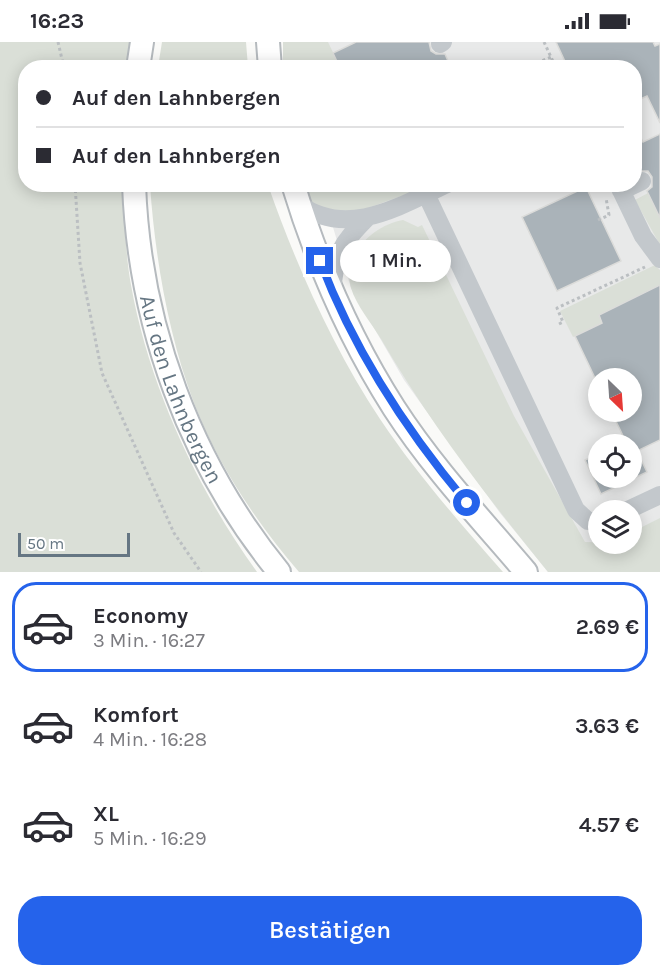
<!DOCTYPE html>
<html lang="de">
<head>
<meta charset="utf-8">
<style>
	body { margin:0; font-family:Karla,sans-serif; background:#f7f7f7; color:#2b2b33; height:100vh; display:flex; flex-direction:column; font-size:22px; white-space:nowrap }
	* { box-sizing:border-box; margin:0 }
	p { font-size:20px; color:#7c7c81 }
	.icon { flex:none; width:33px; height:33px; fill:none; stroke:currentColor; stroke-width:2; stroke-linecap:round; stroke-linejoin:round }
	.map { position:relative; height:530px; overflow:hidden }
	.drawer { display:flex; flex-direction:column; background:#fff; flex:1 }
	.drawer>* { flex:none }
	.guide { position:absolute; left:18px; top:18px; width:624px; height:132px; border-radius:24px; box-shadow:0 3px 15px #0003; display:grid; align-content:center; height:132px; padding:0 18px; background:#fff }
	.needle { width:39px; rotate:155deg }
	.buttons { position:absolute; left:588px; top:326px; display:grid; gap:12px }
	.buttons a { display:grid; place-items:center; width:54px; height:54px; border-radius:50%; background:#fff; box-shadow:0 3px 15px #0003; font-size:30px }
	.scale { position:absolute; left:18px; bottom:15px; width:112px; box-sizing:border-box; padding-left:6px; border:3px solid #657683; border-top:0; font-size:16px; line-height:21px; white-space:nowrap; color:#657683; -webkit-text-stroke:4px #fff; paint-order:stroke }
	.end { position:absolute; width:27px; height:27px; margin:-14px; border:8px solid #2563eb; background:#fff; box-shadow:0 0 0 3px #fff }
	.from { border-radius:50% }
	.bubble { position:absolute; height:42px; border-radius:21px; background:#fff; box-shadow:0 3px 15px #0003; font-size:20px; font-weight:600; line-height:42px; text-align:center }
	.guide b { display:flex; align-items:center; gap:21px; height:57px; font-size:22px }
	.guide b+b { border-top:2px solid #e1e1e2 }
	.guide i { width:15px; height:15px; background:#2b2b33 }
	ul { padding:10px 0 0; list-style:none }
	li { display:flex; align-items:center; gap:18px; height:90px; margin:0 12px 9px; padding:0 6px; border:3px solid transparent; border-radius:24px }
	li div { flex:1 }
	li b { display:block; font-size:22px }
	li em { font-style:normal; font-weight:600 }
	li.active { border-color:#2563eb }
	li>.icon { width:54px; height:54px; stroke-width:1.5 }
	.cta { display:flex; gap:12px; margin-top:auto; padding:12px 18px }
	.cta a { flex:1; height:69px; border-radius:24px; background:#2563eb; color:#fff; font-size:24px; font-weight:600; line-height:69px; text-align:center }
	.status { display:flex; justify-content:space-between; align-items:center; height:42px; padding:0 30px; background:#fff; direction:ltr }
	.status svg { height:16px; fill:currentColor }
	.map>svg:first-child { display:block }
	.built { fill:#e8e9e9; fill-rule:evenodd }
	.green { fill:#dadfd7 }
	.building { fill:#aab3b9; stroke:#dcdcda; stroke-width:1.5 }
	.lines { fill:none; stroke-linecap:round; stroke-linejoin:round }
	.major-casing { stroke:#b5babe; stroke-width:26 }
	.path { stroke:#bbbfc2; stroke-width:3; stroke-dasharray:3 3; stroke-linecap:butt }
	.minor { stroke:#c3c8cc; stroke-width:18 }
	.major { stroke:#fff; stroke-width:22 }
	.route { stroke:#2563eb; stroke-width:8 }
	.labels { text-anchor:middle; stroke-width:6; stroke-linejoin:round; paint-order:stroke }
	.street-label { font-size:22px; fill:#657683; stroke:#fff }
</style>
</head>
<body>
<div class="status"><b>16:23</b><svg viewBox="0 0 49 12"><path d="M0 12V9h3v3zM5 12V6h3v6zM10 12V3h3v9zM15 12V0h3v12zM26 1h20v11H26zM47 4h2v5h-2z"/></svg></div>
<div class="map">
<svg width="660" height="530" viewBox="0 0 660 530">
	<rect width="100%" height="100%" fill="#fafaf8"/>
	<path class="built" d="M283 0H660V530H548L500 471 404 338 351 246 330 175 303 143 634 142V26L283 25ZM598 336H632V369H598ZM598 402H632V435H598ZM598 468H632V501H598Z"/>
	<path class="green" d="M0 0H133L128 25 26 26V142L122 143C125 176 125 210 131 243 149 344 197 447 257 530H0Z
		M162 0H246L248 25H158Z
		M283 0H328L340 25H283Z
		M150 143H268C296 223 333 306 380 377 416 431 460 481 503 530H299C257 481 217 422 194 361 168 292 155 215 150 143Z
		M303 143H432L351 172 313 166Z
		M648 151 660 176V203L635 158Z
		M403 178 418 185 422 183 514 374 585 500 632 501V490L660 476V530H548C488 456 429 380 381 297 372 282 356 263 351 246 342 213 373 183 403 178Z
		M655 223 660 228V243L599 273 602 281 573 295 560 269Z"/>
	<path class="building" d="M356 0H429L431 9 436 12H445L451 26H340L333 11Z
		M556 0H653L655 4 660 2V81L647 54 634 60V26H568Z
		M634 82 643 100 660 92V176L647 149 652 145V135L648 129H638L634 121Z
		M586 145 621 219 557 249 522 175Z
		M660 243V398L637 409 647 430 601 452 585 418 598 412V435H632V402H627L611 369H632V336H595L575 294 602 281 599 273Z"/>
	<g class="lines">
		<defs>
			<g id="major">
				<path d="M268 0 270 26"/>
				<path d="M138 26 142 0"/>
				<path id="s1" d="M134 142C139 283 190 421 279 530"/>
				<path d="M293 142C317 221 350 297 394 366 432 425 481 477 526 530"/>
			</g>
		</defs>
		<use href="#major" class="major-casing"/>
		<path class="path" d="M58 0 64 26
			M544 0 556 26
			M537 21 551 15
			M75 142 80 221 102 331 174 491 201 530
			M598 178 609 173 606 156
			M559 282 563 280 557 266 645 225"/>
		<path class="minor" d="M440 2 443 0
			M618 142 643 194 660 217
			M621 149 642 139
			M426 152 576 468 588 479H598
			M299 162C347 197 400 164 447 142
			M332 249C336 210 340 203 368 175
			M628 468 660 453"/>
		<use href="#major" class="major"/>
	</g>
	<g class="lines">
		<path class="route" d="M320 219C354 309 405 387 467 461"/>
	</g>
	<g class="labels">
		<g class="street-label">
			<text dy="8" stroke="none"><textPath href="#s1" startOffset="212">Auf den Lahnbergen</textPath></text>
		</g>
	</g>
</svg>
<div class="buttons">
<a><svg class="needle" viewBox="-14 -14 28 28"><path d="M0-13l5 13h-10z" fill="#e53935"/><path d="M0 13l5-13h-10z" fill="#7c7c81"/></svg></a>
<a><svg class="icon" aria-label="locate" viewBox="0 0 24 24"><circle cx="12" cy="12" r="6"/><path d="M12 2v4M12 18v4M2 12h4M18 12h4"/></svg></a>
<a><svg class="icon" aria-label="layers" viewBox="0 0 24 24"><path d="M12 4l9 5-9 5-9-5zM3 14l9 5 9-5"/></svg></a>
</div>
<div class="scale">50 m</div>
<i class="end from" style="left:467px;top:461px"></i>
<i class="end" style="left:320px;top:219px"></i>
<div class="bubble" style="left:340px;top:198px;width:111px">1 Min.</div>
<div class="guide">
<b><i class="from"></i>Auf den Lahnbergen</b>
<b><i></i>Auf den Lahnbergen</b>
</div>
</div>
<section class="drawer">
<ul>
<li class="active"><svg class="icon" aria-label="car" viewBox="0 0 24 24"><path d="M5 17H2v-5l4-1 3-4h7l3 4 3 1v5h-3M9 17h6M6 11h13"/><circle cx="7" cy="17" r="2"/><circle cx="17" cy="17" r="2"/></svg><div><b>Economy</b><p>3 Min. · 16:27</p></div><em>2.69 €</em></li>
<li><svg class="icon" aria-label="car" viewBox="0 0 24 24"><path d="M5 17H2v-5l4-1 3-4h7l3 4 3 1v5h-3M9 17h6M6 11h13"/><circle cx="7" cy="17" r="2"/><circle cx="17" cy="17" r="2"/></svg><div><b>Komfort</b><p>4 Min. · 16:28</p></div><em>3.63 €</em></li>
<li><svg class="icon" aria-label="car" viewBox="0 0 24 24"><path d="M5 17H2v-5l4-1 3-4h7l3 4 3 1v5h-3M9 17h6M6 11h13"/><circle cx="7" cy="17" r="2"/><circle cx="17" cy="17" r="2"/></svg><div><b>XL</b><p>5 Min. · 16:29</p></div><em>4.57 €</em></li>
</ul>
<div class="cta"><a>Bestätigen</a></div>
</section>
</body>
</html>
